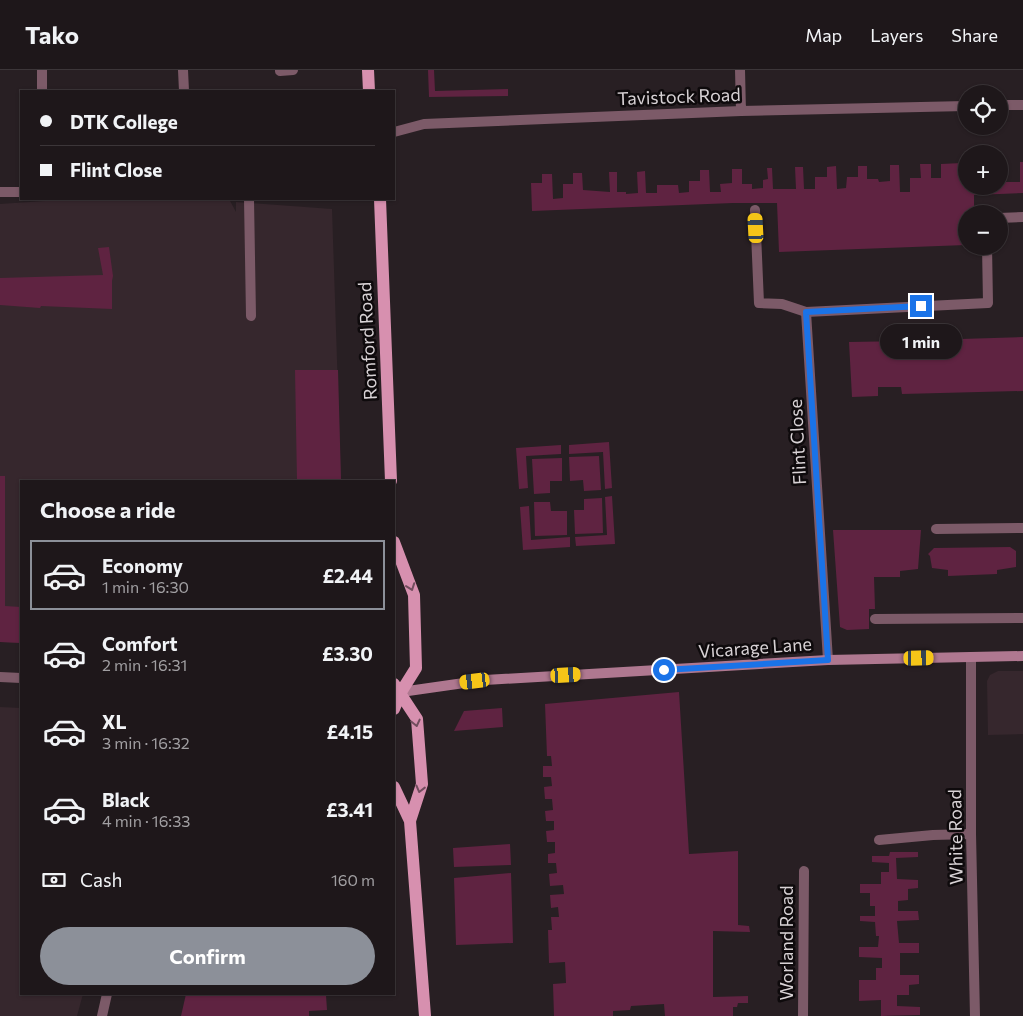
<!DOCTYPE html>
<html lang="en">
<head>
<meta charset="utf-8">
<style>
	body { margin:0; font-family:Commissioner,sans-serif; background:#262023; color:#f1f3f6; height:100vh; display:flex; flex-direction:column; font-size:19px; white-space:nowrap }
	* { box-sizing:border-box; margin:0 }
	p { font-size:16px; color:#a19fa2 }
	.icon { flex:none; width:28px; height:28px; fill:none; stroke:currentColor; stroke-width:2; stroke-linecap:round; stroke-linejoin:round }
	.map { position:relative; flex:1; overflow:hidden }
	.side { position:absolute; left:20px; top:410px; width:375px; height:515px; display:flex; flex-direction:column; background:#1e171a; border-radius:0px; box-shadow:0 1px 4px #0004,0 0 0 1px #3c3639 }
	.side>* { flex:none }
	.hud { position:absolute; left:20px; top:20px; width:375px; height:110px; border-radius:0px; box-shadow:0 1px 4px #0004,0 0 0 1px #3c3639; display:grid; align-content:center; height:110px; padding:0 20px; background:#1e171a }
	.fabs { position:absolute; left:958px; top:15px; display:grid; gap:10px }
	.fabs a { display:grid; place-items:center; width:50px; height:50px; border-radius:50%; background:#1e171a; box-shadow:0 1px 4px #0004,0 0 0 1px #3c3639; font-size:25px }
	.end { position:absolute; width:22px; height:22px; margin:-11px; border:6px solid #1a73e8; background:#fff; box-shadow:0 0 0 2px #fff }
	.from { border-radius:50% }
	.bubble { position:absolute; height:35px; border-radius:18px; background:#1e171a; box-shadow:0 1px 4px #0004,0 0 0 1px #3c3639; font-size:16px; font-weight:700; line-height:35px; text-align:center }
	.car { position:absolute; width:15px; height:30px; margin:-15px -8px; border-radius:6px; box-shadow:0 0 4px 1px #0007; background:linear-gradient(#f5c518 24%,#345 0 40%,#f5c518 0 76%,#345 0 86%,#f5c518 0) }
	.hud b { display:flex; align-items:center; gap:18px; height:48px; font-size:19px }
	.hud b+b { border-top:1px solid #3c3639 }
	.hud i { width:12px; height:12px; background:#f1f3f6 }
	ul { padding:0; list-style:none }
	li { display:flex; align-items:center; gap:15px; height:70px; margin:0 10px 8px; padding:0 10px; border:2px solid transparent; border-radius:0px }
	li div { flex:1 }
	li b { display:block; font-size:19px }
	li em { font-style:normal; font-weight:700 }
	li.active { border-color:#8c9099 }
	li>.icon { width:45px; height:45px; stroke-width:1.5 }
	h2 { padding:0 20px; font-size:22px; line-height:60px }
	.pay { display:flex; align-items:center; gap:12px; height:55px; padding:0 20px; font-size:19px }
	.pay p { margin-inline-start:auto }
	.cta { display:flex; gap:10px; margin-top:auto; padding:10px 20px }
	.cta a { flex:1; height:58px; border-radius:30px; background:#8c9099; color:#fff; font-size:20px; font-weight:700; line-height:58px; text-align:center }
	header { display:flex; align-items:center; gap:30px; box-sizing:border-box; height:70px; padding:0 25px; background:#1e171a; border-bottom:1px solid #3c3639 }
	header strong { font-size:24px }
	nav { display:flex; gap:28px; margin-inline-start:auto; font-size:18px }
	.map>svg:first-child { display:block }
	.built { fill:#36272d }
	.green { fill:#5f2341 }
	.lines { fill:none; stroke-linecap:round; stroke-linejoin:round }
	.service { stroke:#7c5a68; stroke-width:10 }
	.minor { stroke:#7c5a68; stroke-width:10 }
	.tertiary { stroke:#7c5a68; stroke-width:10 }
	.secondary { stroke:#af7890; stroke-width:10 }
	.primary { stroke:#d790af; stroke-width:12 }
	.oneway { stroke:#724d5e }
	.route { stroke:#1a73e8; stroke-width:6 }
	.labels { text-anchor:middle; stroke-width:5; stroke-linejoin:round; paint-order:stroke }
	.street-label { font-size:18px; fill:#d8d2d5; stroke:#0e0a0c }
</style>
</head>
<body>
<header>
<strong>Tako</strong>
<nav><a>Map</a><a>Layers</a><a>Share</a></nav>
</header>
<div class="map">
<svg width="1023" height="946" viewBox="0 0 1023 946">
	<rect width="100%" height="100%" fill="#281f23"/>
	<path class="built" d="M74 129H229L236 142V132L332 139 341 411H21V573L0 572V134Z
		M998 601H1023V664L988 665 987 611 990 605Z
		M0 637 21 638V924H83L77 946H0Z"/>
	<path class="green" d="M428 0H434L435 21 508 19V26L429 27Z
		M1020 92H1023V123L974 125V144H966V175L779 182 777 133H733L532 141 531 113H542V104H552L553 129 563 128V114H573V103H582L583 120 610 122 609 102H617V122H626V124L638 123 637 102 645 101 646 123H657V115H678L679 123 689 122V111H700V100H709L710 122H721L720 114 732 113V99H742V114H752V119L763 118V110L768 109 767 98H772L773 119H796L795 97H803L804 119H815V107H827V97L836 96 837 119 846 118 847 107H858V96H867V109H878L879 112 890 111V95H899L900 122H910V108H921L920 94H931V108H941V94L962 93V109H966V116H999V106H1005V112H1020Z
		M109 177 113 206 112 211V239L41 236 40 238 0 235V208L103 205 98 178Z
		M1023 267V321L902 324 901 317H878V326L852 327 849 272 907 271 908 288H929L928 270Z
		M295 300H338L341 410 297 411Z
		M609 372 612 418 605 419 603 382 569 384V375Z
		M561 375V384L526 386 528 418 519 419 516 378Z
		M599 386 601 420 584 421 583 410 570 411 569 387Z
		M562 388V411H550V423L534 424 532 389Z
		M0 406H5V536L21 537V573L0 572Z
		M612 426 615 474 576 476 575 467 607 465 605 427Z
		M602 428 603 463 575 464 574 440H584V429Z
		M534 432H550L551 441H567V465L535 466Z
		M529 436 531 470 570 467V477L523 480 520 437Z
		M833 460H921L918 499 900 501V507H874L875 539H869V559L847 560 840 557Z
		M1010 477 1016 481V497L997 500V504L948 506V500L932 498 930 486 928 484 934 478Z
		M679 622 689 784 738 781V855L749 856 750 862 713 861V927L748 926V933H738L737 937H733V946H665L664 934 631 936 630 940 613 941V946H554L553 914 566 913 565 892 549 893 548 860H552L551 847H559L558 837 551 838 550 825 564 824 563 815 550 816 549 804 557 803 556 793H548V784L555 783V772H547L546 761 554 760V751H546L545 741 553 740 552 729H545L544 717 552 716 551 707H543V696H552L551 686H547L545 634Z
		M502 638 503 657 454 661 464 641Z
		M510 774 511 795 454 797 453 778Z
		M890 782H918V787L896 788 897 809 918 810V818L908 819V830L898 831V841H918L919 850 897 851 899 873H919V883H900V905H919V914L909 915V925H897V936L920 937V945L877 946H881V930L859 931V910H876V898H882V888L859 887V877H878L879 866H876L875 852 860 851V846H875V836H870V823H860V814H881V802H889V793L872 792V786H889Z
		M511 803 513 873 456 875 454 808Z
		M186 924H310L311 926 326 925 327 940 309 941V946H181Z"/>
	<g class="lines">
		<path class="service" d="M42 0V21
			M183 0 184 21
			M280 1 293 0
			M249 129 251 246
			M755 140 759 233 782 234 806 242
			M936 459 1023 458
			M875 549 1023 548
			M879 770 933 765 971 764"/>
		<path class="minor" d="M740 0 741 41
			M999 35H1023
			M394 62 424 54 741 41 966 36
			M0 122H21
			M999 148 1023 147
			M971 587V764L975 946
			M828 590 806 242 988 233 987 176
			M102 946 107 924
			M803 946 804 801"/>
		<path class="tertiary" d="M0 607 21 608"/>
		<path class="secondary" d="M401 622 485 610 828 590 1023 586"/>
		<path class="primary" d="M368 0 369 21
			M380 129 391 411
			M394 614 417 649 422 714 410 751
			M394 639 401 622 416 598 414 525 394 472
			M394 717 410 751 425 946"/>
	</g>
	<defs><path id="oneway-chevron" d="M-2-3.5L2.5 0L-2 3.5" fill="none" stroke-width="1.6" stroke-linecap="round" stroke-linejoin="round" transform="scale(1.25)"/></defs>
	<g class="oneway">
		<use href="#oneway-chevron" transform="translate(411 517) rotate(70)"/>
		<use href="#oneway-chevron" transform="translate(416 653) rotate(77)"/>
		<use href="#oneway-chevron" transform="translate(420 719) rotate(104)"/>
	</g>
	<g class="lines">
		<path class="route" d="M664 600 828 590 806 242 921 236"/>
	</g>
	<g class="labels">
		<g class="street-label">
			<text transform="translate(679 27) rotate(-2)" y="6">Tavistock Road</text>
			<text transform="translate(368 271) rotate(-93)" y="6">Romford Road</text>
			<text transform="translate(798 372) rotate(-93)" y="6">Flint Close</text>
			<text transform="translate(755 578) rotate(-4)" y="6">Vicarage Lane</text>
			<text transform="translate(956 767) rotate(-91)" y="6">White Road</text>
			<text transform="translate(787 873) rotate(-90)" y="6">Worland Road</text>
		</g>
	</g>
</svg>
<div class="fabs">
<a><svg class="icon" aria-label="locate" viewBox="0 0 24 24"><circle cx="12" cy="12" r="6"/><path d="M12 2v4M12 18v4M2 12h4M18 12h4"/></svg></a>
<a>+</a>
<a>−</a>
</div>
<i class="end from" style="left:664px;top:600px"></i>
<i class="end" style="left:921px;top:236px"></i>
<div class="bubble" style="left:880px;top:254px;width:82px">1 min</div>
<i class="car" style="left:756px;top:158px;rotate:357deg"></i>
<i class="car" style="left:919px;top:588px;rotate:89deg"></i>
<i class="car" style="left:566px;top:605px;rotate:87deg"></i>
<i class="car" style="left:475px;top:611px;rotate:263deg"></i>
<div class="hud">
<b><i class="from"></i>DTK College</b>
<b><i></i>Flint Close</b>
</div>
<section class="side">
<h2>Choose a ride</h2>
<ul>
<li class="active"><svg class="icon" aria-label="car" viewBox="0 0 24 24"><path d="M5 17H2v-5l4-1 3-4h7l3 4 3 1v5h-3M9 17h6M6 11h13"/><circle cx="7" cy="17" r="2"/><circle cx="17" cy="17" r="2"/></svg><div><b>Economy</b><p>1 min · 16:30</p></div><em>£2.44</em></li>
<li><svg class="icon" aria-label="car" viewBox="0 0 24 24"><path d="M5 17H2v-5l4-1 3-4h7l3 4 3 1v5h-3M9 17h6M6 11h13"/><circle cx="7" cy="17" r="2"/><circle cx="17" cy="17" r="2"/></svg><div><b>Comfort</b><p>2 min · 16:31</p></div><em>£3.30</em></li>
<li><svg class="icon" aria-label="car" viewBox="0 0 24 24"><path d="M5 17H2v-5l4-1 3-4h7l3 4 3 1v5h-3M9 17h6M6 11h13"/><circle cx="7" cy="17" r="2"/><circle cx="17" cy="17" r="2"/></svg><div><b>XL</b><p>3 min · 16:32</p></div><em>£4.15</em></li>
<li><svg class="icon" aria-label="car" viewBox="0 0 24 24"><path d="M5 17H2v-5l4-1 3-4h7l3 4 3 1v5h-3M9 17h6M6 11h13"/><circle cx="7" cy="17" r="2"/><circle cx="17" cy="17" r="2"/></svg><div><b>Black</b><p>4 min · 16:33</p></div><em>£3.41</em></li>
</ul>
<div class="pay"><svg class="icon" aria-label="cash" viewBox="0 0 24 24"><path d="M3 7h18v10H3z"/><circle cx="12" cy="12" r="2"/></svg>Cash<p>160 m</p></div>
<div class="cta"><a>Confirm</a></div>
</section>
</div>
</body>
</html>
